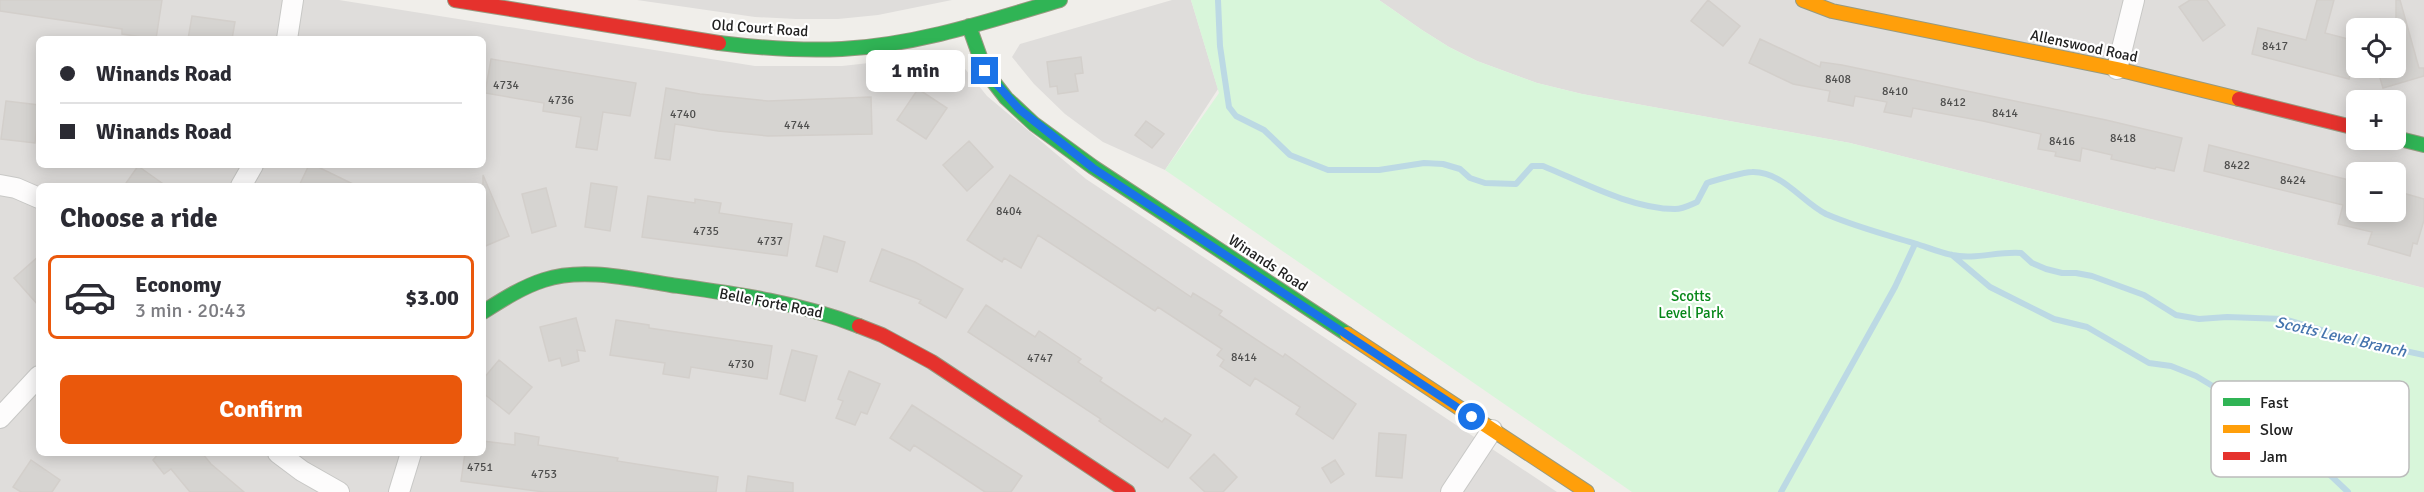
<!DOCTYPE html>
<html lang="en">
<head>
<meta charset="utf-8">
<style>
	body { margin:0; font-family:Signika,sans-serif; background:#f2f2f3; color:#2b2b33; height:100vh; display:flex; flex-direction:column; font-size:22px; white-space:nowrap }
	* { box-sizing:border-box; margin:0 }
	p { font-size:20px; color:#7c7c81 }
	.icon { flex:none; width:33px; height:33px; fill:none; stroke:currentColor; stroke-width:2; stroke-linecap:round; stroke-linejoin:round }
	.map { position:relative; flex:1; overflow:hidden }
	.panel { position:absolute; left:36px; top:183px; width:450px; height:273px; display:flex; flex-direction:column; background:#fff; border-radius:9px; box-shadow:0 3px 15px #0003 }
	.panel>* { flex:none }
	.banner { position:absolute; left:36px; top:36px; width:450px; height:132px; border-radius:9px; box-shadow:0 3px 15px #0003; display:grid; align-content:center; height:132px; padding:0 24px; background:#fff }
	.buttons { position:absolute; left:2346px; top:18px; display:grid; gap:12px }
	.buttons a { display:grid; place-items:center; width:60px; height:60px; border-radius:9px; background:#fff; box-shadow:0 3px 15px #0003; font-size:30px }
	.end { position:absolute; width:27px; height:27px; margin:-14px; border:8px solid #1a73e8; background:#fff; box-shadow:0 0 0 3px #fff }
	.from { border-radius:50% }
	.bubble { position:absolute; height:42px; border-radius:9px; background:#fff; box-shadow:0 3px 15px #0003; font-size:20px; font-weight:800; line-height:42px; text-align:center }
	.banner b { display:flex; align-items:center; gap:21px; height:57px; font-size:22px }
	.banner b+b { border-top:2px solid #e1e1e2 }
	.banner i { width:15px; height:15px; background:#2b2b33 }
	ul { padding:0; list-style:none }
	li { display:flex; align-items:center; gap:18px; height:84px; margin:0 12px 9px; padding:0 12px; border:3px solid transparent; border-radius:9px }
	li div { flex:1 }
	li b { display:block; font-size:22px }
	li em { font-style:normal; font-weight:800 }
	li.active { border-color:#ea580c }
	li>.icon { width:54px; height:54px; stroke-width:1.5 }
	h2 { padding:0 24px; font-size:27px; line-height:72px }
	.cta { display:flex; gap:12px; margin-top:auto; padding:12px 24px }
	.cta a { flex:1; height:69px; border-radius:9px; background:#ea580c; color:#fff; font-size:24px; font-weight:800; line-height:69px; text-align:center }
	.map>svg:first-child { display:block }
	.residential { fill:#dfdddb; fill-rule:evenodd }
	.park { fill:#d8f6da }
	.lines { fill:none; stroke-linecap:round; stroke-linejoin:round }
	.stream { stroke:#bcd9e4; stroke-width:6 }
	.building { fill:#d6d4d1; stroke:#d3cfcb; stroke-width:1.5 }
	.street-casing { stroke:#c8c8c6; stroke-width:22 }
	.fast-casing { stroke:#979a80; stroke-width:16 }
	.slow-casing { stroke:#979a80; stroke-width:16 }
	.jam-casing { stroke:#979a80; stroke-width:16 }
	.street { stroke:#fdfcfc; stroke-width:20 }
	.fast { stroke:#30b455; stroke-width:14 }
	.slow { stroke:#ff9f0a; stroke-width:14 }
	.jam { stroke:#e5322d; stroke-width:14 }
	.route { stroke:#1a73e8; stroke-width:8 }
	.labels { text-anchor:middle; stroke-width:4.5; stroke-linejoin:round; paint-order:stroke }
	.number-label { font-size:12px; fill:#4e4e4d }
	.street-label { font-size:15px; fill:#212121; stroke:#fff }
	.park-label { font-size:15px; fill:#078719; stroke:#fff }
	.water-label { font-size:16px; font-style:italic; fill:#4574ae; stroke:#fff }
	.key { fill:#fff; stroke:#bcbcbc; stroke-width:1.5 }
	.key-label { font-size:16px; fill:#212121 }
</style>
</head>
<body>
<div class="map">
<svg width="2424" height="492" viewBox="0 0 2424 492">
	<rect width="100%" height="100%" fill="#f0eeea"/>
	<path class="residential" d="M0 0H339L755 66H842L887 61 942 50 953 54 987 96 1086 179 1557 492H0ZM39 39H483V165H39ZM39 186H483V453H39Z
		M637 0H952L878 15 838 19H796L755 17Z
		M1172 0H1191L1218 89 1165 170 1103 142 1065 114 1034 84 1012 57 1020 44Z
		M1379 0H2424V288L1850 143 1582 94 1537 83 1477 61 1449 47 1422 30ZM2356 28H2396V68H2356ZM2356 100H2396V140H2356ZM2356 172H2396V212H2356Z"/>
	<path class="park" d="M1191 0H1379L1422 30 1449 47 1477 61 1537 83 1582 94 1850 143 2424 288V492H1632L1165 170 1219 93Z"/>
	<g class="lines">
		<path class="stream" d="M1218 0 1220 46 1229 107 1236 116 1264 130 1290 155 1328 170H1379L1424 163 1443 164 1460 169 1470 178 1485 183 1516 184 1532 166H1543C1582 182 1632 209 1675 209 1683 209 1690 205 1697 202L1707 183C1715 180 1745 172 1752 172 1782 171 1802 202 1826 214 1856 227 1887 235 1917 244 1929 248 1941 253 1952 255 1975 260 1998 251 2021 253L2032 263 2046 269 2062 273H2076L2092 276 2144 295 2176 315 2199 319 2227 317 2284 319 2355 340 2424 355
			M1952 255 1990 287 2054 319 2087 327 2149 363 2171 366 2196 376 2216 388 2225 405 2234 412 2260 415 2288 435 2348 492
			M1781 492 1895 287 1915 244"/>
	</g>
	<path class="building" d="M0 0H162L156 39 122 34V29L0 11Z
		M1708 0 1740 26 1723 46 1691 21Z
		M2190 0H2207L2225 25 2203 41 2179 7Z
		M2317 0H2334L2325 33 2356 41 2349 79 2252 54 2258 28 2306 40Z
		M2396 0H2400L2419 68H2424V76L2383 88 2377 68H2396Z
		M192 16 235 22 232 39H188Z
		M1760 39 1820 67 1821 62 1842 65 2106 120 2182 138 2174 171 2156 167 2155 169 2111 159 2112 155 2082 148 2080 161 2055 156 2056 152 2038 149 2041 134 1983 121 1913 108 1911 117 1884 112 1887 102 1855 96 1853 106 1828 101 1830 91 1793 84 1749 63Z
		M1081 57 1083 73 1075 74 1078 91 1058 94 1057 86 1050 87 1047 62Z
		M491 59 636 83 630 116 603 112 597 150 576 147 581 117 543 111 544 103 485 93Z
		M666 88 700 94 768 101 871 97 872 134 768 136 718 131 675 124 670 160 655 158Z
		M918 89 947 108 926 139 897 120Z
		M6 101 39 105 35 143 1 139Z
		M1146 121 1164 134 1152 148 1135 135Z
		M969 141 993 167 967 191 943 165Z
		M2209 145 2349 180 2350 174 2356 175V212H2396V191L2424 199V220L2417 244 2413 243 2410 256 2368 244 2372 232 2338 224 2343 205 2204 171Z
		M309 165H314L357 186H299Z
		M138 166 166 186H124Z
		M483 175 509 236 483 247Z
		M1010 175 1191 297 1193 293 1222 311 1219 315 1283 357 1285 354 1356 404 1333 439 1296 414 1300 407 1255 378 1250 386 1220 366 1224 360 1217 355 1222 349 1158 307 1155 311 1038 235 1021 268 1004 258 1002 262 967 240Z
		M591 183 617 187 610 231 585 227Z
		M546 188 556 226 532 233 522 194Z
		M648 196 695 203V199L721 203 719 213 792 224 787 256 642 237Z
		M824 236 845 242 837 272 816 266Z
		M882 249 915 262 963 289 946 318 919 303 921 300 870 281Z
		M39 256V306L14 278Z
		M986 305 1035 337 1039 331 1081 359 1078 362 1102 378 1100 381 1162 422 1165 418 1191 435 1168 468 1099 421 1101 419 968 332Z
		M576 318 585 351 577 350 579 361 562 366 560 358 549 361 540 327Z
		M616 320 649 325V328L772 346 767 379 691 367 689 378 663 374 665 363 610 355Z
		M792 350 817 356 805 401 780 394Z
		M499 360 532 387 509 414 483 393V379Z
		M849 371 880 384 867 414 861 412 855 425 836 418 843 401 838 399Z
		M912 405 1022 476 1011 492H985L914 445 910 451 890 438Z
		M515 433 539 437 538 445 618 458 617 461 718 477 716 492H544L461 481 465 453H483V441L515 445Z
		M1379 433 1406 435 1402 478 1376 476Z
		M159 453H202L211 464 244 492H190L171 469 164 474 153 460Z
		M1214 454 1237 477 1223 492H1205L1190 478Z
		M31 460 60 480 52 492H21L13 487Z
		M1335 460 1344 474 1331 483 1322 468Z
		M748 476 793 483V492H746Z"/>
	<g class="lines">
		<defs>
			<path id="street" d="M287 39 293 0
				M2117 69 2134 0
				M0 185 16 188 39 198
				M241 186 253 165
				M0 418 39 376
				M278 453 302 471 339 492
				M399 492 411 453
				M1451 492 1492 430"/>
			<path id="fast" d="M969 26 985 71 1006 98 1034 124 1093 167 1347 334
				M719 43C760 48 801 51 842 49 917 45 989 21 1060 0
				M2396 138 2424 145
				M483 312C502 300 522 287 544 280 583 267 631 279 671 285 736 294 798 302 859 326"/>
			<path id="slow" d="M1803 0 1832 11 2117 69 2239 99
				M1347 334 1587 492"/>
			<path id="jam" d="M455 0 719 43
				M2239 99 2356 128
				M859 326 882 335 932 362 1128 492"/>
		</defs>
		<use href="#street" class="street-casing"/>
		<use href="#fast" class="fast-casing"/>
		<use href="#slow" class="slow-casing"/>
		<use href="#jam" class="jam-casing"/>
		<use href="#street" class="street"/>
		<use href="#fast" class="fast"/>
		<use href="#slow" class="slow"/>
		<use href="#jam" class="jam"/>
	</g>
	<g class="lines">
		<path class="route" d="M985 71 1019 109 1093 168 1472 417"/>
	</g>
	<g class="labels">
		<g class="number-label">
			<text x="2275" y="50">8417</text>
			<text x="1838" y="83">8408</text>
			<text x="506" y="89">4734</text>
			<text x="1895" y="95">8410</text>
			<text x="561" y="104">4736</text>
			<text x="1953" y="106">8412</text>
			<text x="2005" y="117">8414</text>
			<text x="683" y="118">4740</text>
			<text x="797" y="129">4744</text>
			<text x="2123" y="142">8418</text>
			<text x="2062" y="145">8416</text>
			<text x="2237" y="169">8422</text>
			<text x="2293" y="184">8424</text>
			<text x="1009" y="215">8404</text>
			<text x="706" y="235">4735</text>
			<text x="770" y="245">4737</text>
			<text x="1244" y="361">8414</text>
			<text x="1040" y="362">4747</text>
			<text x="741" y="368">4730</text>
			<text x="480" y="471">4751</text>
			<text x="544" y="478">4753</text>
		</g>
		<g class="street-label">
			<text transform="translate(760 28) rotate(4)" y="5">Old Court Road</text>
			<text transform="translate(2084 46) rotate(12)" y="5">Allenswood Road</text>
			<text transform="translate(1268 263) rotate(33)" y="5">Winands Road</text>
			<text transform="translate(771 303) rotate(11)" y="5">Belle Forte Road</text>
		</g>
		<g class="park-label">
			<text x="1691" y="301">Scotts<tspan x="1691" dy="17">Level Park</tspan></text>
		</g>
		<g class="water-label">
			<text transform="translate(2341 336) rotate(13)" y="6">Scotts Level Branch</text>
		</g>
	</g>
	<rect x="2211" y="381" width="198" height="96" rx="9" class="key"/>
	<rect x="2223" y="398" width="27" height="8" fill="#30b455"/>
	<rect x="2223" y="425" width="27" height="8" fill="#ff9f0a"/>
	<rect x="2223" y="452" width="27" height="8" fill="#e5322d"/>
	<g class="key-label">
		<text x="2260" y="408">Fast</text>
		<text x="2260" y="435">Slow</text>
		<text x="2260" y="462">Jam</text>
	</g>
</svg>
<div class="buttons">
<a><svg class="icon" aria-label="locate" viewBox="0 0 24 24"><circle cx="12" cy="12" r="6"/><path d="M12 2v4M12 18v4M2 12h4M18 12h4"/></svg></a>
<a>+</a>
<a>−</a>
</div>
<i class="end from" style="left:1472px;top:417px"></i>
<i class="end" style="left:985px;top:71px"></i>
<div class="bubble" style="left:866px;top:50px;width:99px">1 min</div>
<div class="banner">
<b><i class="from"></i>Winands Road</b>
<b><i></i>Winands Road</b>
</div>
<section class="panel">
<h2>Choose a ride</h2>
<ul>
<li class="active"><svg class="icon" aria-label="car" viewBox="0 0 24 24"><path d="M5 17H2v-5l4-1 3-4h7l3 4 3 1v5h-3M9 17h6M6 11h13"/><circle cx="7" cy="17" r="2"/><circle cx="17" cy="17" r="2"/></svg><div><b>Economy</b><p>3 min · 20:43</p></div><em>$3.00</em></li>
</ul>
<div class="cta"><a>Confirm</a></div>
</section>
</div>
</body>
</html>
